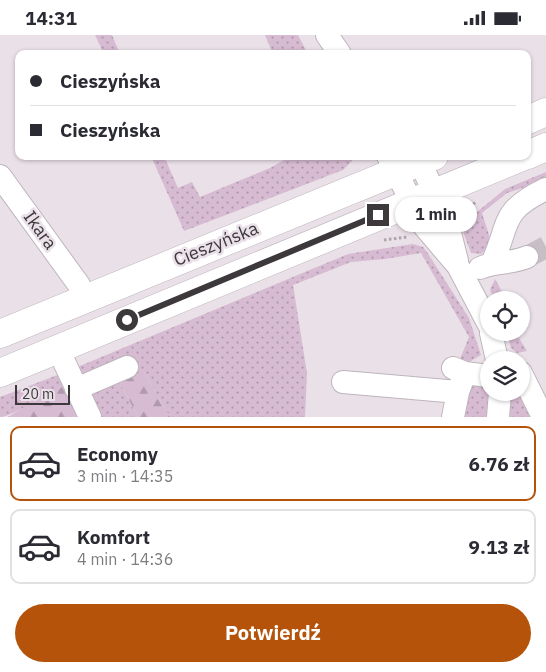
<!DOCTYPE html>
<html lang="pl">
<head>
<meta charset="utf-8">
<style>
	body { margin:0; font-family:"IBM Plex Sans",sans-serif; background:#f7f7f7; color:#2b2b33; height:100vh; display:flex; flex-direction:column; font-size:19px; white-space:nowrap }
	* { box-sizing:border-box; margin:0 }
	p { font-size:16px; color:#7c7c81 }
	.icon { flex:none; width:28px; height:28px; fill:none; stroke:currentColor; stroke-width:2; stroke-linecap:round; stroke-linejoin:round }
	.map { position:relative; height:382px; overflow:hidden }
	.details { display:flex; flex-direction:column; background:#fff; flex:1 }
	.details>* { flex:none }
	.guide { position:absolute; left:15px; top:15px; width:516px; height:110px; border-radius:10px; box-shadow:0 1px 4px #0004; display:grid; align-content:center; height:110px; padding:0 15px; background:#fff }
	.controls { position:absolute; left:480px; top:256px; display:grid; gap:10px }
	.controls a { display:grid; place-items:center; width:50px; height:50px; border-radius:50%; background:#fff; box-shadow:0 1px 4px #0004; font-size:25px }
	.scale { position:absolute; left:15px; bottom:12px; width:55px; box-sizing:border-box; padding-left:5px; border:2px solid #3c383b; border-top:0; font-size:14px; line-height:18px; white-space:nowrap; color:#3c383b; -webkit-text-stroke:4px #eae1e8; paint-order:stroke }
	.end { position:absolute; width:22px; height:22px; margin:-11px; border:6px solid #3c383b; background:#fff; box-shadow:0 0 0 2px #fff }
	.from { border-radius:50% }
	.bubble { position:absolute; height:35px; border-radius:18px; background:#fff; box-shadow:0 1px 4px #0004; font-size:16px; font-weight:800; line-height:35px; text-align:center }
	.guide b { display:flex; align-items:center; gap:18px; height:48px; font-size:19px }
	.guide b+b { border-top:1px solid #e1e1e2 }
	.guide i { width:12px; height:12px; background:#2b2b33 }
	ul { padding:9px 0 0; list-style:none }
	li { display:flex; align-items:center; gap:15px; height:75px; margin:0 10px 8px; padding:0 5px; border:2px solid #e1e1e2; border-radius:10px }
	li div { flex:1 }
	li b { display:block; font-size:19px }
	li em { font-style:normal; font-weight:800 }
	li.active { border-color:#b45309 }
	li>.icon { width:45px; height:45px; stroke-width:1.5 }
	.cta { display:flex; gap:10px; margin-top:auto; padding:10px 15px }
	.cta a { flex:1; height:58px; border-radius:30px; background:#b45309; color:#fff; font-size:20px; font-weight:800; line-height:58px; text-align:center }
	.status { display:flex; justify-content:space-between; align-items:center; height:35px; padding:0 25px; background:#fff; direction:ltr }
	.status svg { height:14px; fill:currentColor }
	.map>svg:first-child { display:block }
	.grass { fill:url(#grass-dots) }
	.forest { fill:url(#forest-firs) }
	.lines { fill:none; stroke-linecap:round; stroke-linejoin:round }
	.minor-tunnel { stroke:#c7bfc5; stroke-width:22; stroke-dasharray:22 11; stroke-linecap:butt }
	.minor-casing { stroke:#beb5bc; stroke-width:24 }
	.major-casing { stroke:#beb5bc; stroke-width:29 }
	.path { stroke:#aca4aa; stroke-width:3; stroke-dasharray:2.5 2.5; stroke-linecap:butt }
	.minor { stroke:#fff; stroke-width:22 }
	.major { stroke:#fff; stroke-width:28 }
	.route { stroke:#3c383b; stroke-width:6 }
	.labels { text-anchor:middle; stroke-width:5; stroke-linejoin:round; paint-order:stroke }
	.street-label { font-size:18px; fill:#3c383b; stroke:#eae1e8 }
</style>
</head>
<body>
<div class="status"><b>14:31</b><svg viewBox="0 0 49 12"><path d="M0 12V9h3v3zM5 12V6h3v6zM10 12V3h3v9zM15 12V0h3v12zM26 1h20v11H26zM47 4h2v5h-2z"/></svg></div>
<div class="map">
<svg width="546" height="382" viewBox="0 0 546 382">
	<defs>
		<pattern id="grass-dots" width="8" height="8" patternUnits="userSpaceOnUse" patternTransform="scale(1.25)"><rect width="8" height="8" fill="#d7bbd2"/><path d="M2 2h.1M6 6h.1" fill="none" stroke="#b099ac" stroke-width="1.8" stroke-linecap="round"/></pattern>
		<pattern id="forest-firs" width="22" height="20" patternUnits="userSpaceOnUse" patternTransform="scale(1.25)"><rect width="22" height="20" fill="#d7bbd2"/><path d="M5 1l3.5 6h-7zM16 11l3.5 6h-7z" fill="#b099ac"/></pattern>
	</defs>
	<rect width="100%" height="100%" fill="#eae1e8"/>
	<path class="grass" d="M95 0H112L120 19H104Z
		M265 0H298L308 19H273Z
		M151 121H164L178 153 192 147 200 162 270 133 291 121H353L352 126 343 135 184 196Z
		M546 137V145L507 158 482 178 489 200V211L481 219 471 218 462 194 466 186 505 154Z
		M413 209 423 212 427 217 469 283 481 320 464 330 460 324 469 302 421 218 385 224 351 227 293 250 307 338 305 382H170L144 337 120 348 138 382H99L92 362 93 357 75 333 348 219Z
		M495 244 505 262 495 265 490 255Z
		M507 298H516L527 316 517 318 511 313Z
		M60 339 65 351C50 357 12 382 0 382V362Z
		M471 348 487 351 489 358H491L489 382H463Z
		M509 358H521L535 382H507Z"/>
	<path class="forest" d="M144 337 170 382H138L120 348 127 340Z
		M65 351 81 382H8L42 361Z"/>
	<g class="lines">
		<path class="minor-tunnel" d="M527 222 546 212"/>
		<defs>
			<path id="minor" d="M327 0 340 19
				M388 121 424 191 458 231 489 290
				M417 121 446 182 457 226
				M0 141 79 250
				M492 228C511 187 499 177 546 154
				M480 233C495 226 511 229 527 222
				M491 298 497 325
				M58 314 90 382
				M453 333 465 338 489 341
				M521 338 543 382
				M343 347 458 357
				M76 354 127 332
				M453 382 458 357 465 338
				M498 382 500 358"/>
			<path id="major" d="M528 85 546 77
				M528 120 546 112
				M0 299 434 121
				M0 338 524 121"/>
		</defs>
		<use href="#minor" class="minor-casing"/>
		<use href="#major" class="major-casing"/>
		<path class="path" d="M465 175 476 167
			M384 205 407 202"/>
		<use href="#minor" class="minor"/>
		<use href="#major" class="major"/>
	</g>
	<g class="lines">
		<path class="route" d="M127 285 378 180"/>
	</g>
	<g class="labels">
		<g class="street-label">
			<text transform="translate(40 195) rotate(54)" y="6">Ikara</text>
			<text transform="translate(216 209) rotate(-22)" y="6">Cieszyńska</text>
		</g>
	</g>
</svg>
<div class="controls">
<a><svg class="icon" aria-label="locate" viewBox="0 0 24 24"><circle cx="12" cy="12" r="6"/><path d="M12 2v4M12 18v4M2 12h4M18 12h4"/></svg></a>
<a><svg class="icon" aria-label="layers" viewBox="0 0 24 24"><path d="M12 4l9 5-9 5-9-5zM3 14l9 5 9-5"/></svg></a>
</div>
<div class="scale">20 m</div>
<i class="end from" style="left:127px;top:285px"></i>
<i class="end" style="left:378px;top:180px"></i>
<div class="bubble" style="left:395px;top:162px;width:82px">1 min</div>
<div class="guide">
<b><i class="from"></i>Cieszyńska</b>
<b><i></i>Cieszyńska</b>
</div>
</div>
<section class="details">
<ul>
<li class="active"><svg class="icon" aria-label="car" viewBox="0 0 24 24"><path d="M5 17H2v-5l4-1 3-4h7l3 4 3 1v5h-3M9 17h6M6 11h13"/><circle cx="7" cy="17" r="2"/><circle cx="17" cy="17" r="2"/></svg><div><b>Economy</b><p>3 min · 14:35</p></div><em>6.76 zł</em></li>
<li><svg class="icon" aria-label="car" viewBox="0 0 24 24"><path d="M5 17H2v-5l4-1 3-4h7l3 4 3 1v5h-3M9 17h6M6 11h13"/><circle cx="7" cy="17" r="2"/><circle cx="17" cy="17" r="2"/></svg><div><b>Komfort</b><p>4 min · 14:36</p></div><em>9.13 zł</em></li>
</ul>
<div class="cta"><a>Potwierdź</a></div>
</section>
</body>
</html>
